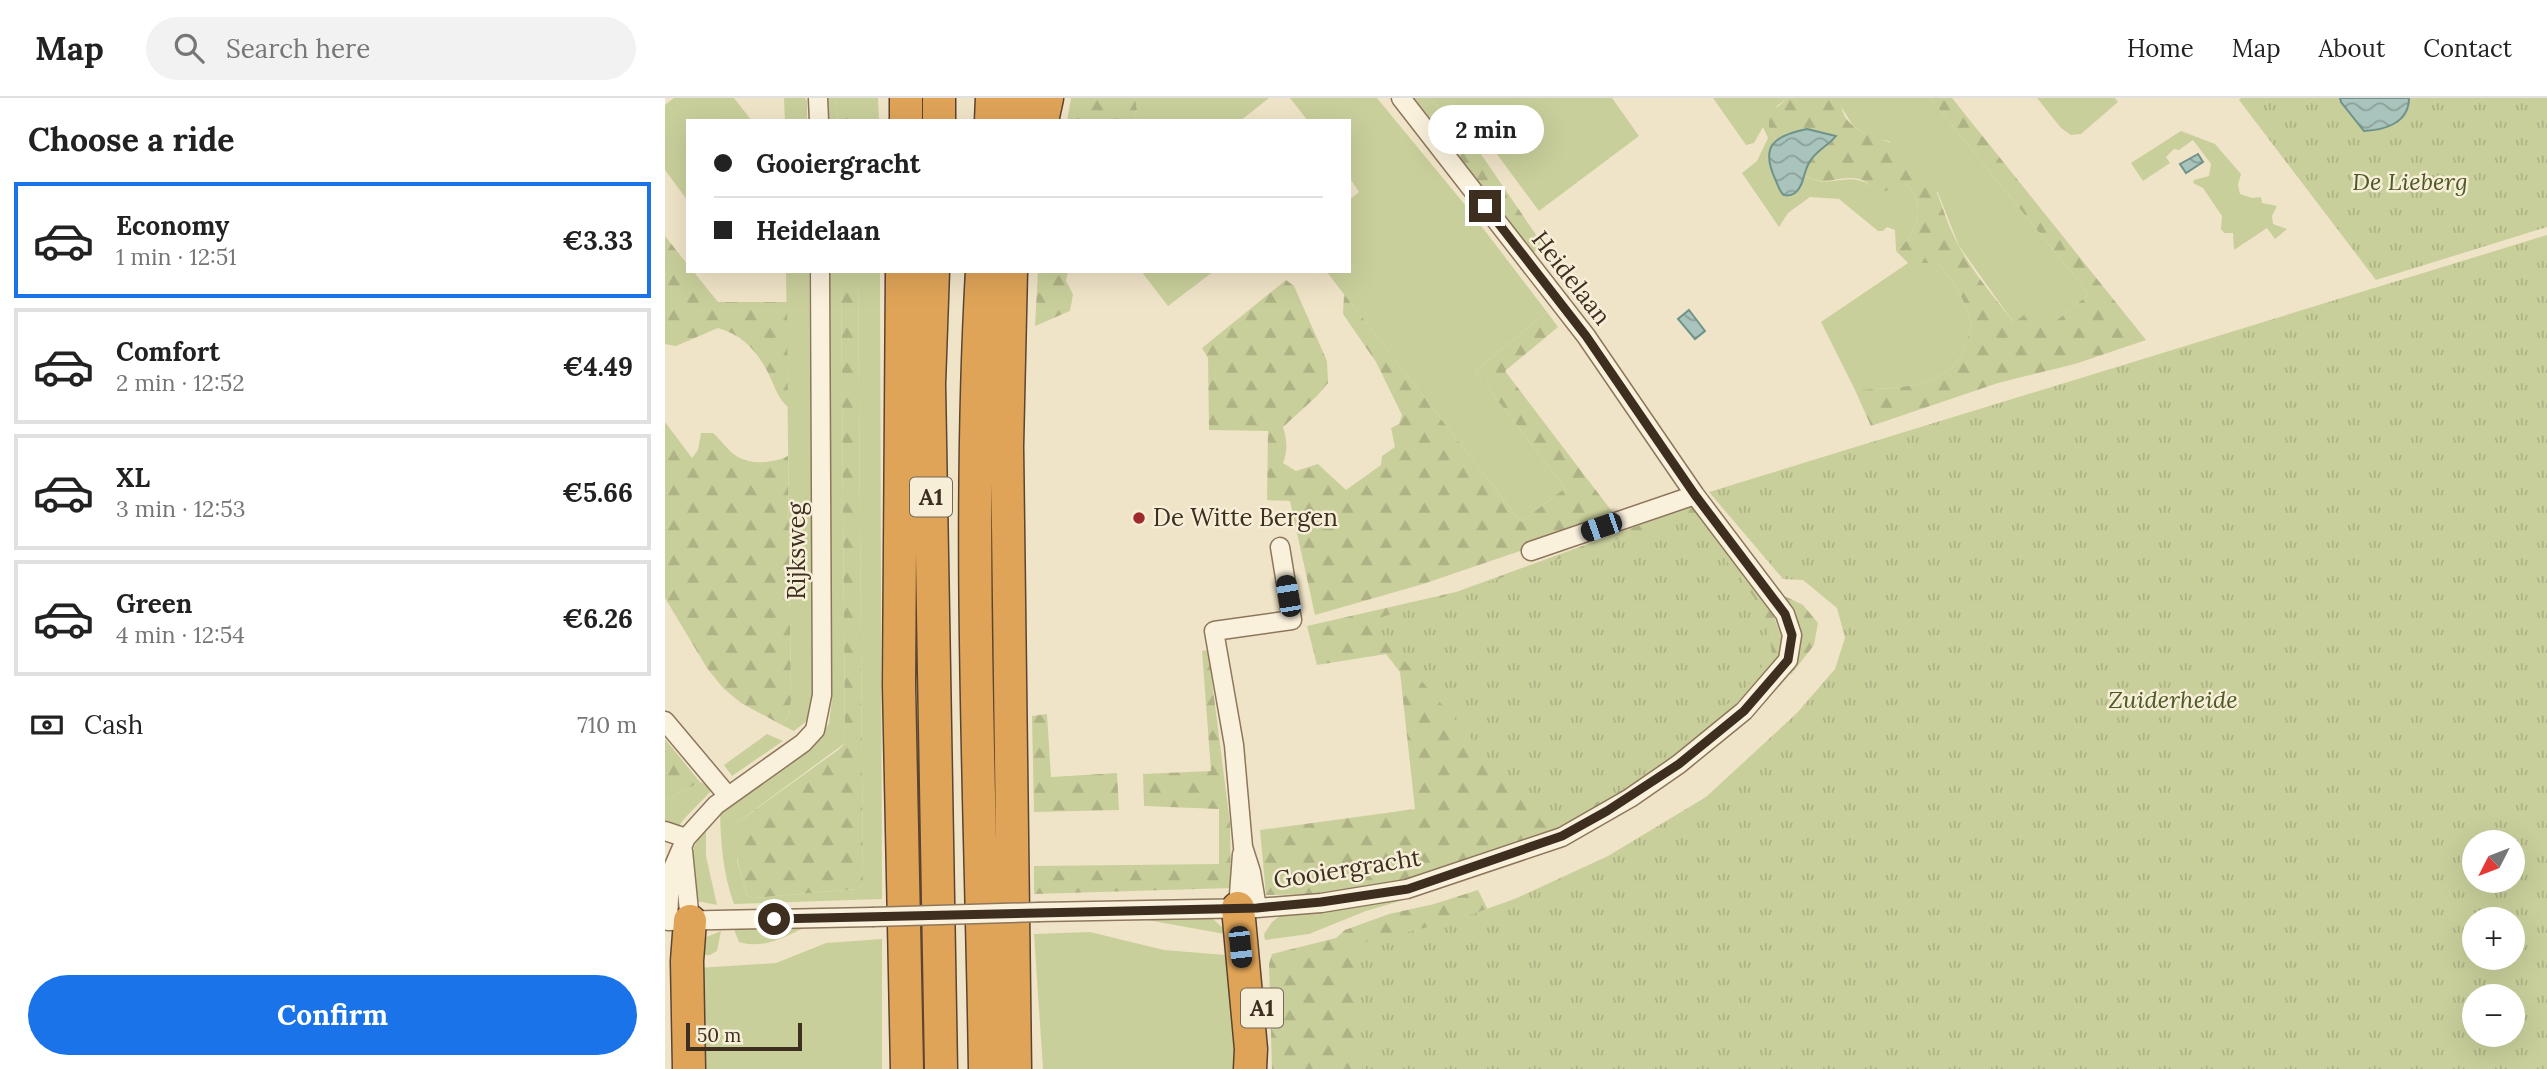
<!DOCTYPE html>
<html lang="en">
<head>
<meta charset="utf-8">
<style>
	body { margin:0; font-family:Lora,serif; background:#f2f2f2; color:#222; height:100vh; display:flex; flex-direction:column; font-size:26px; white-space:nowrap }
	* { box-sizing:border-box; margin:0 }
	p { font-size:23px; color:#767676 }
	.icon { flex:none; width:38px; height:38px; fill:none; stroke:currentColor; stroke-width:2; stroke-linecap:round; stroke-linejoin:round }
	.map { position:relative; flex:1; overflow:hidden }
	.sheet { display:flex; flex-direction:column; background:#fff; width:665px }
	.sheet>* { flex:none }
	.banner { position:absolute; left:21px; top:21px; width:665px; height:154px; border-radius:0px; box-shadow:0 7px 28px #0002; display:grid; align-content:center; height:154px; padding:0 28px; background:#fff }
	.needle { width:46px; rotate:228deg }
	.fabs { position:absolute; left:1797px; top:732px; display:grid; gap:14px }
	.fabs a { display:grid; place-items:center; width:63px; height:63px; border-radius:50%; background:#fff; box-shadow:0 7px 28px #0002; font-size:35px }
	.scale { position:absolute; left:21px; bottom:18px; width:116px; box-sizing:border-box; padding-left:7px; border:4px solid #3d2e20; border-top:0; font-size:19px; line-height:24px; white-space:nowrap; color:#3d2e20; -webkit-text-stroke:5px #f7eed8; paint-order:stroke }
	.end { position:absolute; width:32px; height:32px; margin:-16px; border:9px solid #3d2e20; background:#fff; box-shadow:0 0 0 4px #fff }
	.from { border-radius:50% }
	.bubble { position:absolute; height:49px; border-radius:24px; background:#fff; box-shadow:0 7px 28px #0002; font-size:23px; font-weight:700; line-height:49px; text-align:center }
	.car { position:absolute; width:21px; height:42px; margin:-21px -10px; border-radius:9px; box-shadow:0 0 5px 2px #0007; background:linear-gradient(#222 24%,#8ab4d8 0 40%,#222 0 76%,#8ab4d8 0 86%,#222 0) }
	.banner b { display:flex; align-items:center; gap:24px; height:66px; font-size:26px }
	.banner b+b { border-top:2px solid #e0e0e0 }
	.banner i { width:18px; height:18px; background:#222 }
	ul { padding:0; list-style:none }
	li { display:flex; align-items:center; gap:21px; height:116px; margin:0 14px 10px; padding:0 14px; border:4px solid #e0e0e0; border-radius:0px }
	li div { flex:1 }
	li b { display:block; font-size:26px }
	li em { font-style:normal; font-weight:700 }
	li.active { border-color:#1a73e8 }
	li>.icon { width:63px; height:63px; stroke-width:1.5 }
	h2 { padding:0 28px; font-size:32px; line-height:84px }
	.pay { display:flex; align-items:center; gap:18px; height:77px; padding:0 28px; font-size:26px }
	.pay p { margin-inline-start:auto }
	.action { display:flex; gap:14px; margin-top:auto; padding:14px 28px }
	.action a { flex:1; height:80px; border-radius:42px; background:#1a73e8; color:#fff; font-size:28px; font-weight:700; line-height:80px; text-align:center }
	header { display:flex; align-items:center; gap:42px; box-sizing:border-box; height:98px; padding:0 35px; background:#fff; border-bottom:2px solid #e0e0e0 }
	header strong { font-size:33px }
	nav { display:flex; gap:38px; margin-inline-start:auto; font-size:24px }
	.search { width:490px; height:63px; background:#f2f2f2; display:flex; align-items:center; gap:18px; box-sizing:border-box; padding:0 24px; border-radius:38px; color:#767676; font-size:26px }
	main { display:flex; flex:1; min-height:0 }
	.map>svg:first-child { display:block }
	.green { fill:#c9cf9b }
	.forest { fill:url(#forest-firs) }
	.park { fill:url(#park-tufts); fill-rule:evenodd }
	.water { fill:url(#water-waves); stroke:#6f938a; stroke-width:2 }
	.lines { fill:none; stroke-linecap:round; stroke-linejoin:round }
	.minor-casing { stroke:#8d765c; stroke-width:21 }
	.motorway-casing { stroke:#5b4430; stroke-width:35 }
	.minor { stroke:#faf1dc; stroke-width:18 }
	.motorway { stroke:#e0a458; stroke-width:32 }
	.minor-bridge-casing { stroke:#8d765c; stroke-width:21; stroke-linecap:butt }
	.minor-bridge { stroke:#faf1dc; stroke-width:18 }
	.route { stroke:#3d2e20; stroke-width:9 }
	.poi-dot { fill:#9e2a2b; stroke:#f7eed8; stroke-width:2.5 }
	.labels { text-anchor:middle; stroke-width:5; stroke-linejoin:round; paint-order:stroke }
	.shield { fill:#f7eed8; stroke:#756857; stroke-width:2 }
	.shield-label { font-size:23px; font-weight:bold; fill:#3d2e20 }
	.park-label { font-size:24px; font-style:italic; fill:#4d5a26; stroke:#f7eed8 }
	.street-label { font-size:24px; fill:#3d2e20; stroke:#f7eed8 }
	.poi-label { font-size:24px; fill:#3d2e20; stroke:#f7eed8; text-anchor:start }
</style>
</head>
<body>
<header>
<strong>Map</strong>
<div class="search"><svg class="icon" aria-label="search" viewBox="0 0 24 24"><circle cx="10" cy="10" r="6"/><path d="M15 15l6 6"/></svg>Search here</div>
<nav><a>Home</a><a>Map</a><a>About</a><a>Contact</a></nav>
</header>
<main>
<section class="sheet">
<h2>Choose a ride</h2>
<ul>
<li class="active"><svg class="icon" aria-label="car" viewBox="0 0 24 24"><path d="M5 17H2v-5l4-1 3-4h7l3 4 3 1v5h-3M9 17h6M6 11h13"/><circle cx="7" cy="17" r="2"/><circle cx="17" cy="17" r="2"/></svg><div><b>Economy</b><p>1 min · 12:51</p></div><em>€3.33</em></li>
<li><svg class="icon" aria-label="car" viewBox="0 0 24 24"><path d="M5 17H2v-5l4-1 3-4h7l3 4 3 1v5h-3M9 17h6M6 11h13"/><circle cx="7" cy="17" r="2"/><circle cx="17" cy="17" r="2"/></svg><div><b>Comfort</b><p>2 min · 12:52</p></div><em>€4.49</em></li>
<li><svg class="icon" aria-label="car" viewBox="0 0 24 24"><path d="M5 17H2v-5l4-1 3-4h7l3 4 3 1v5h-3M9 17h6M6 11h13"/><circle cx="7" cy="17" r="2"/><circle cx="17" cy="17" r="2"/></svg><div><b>XL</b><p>3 min · 12:53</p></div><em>€5.66</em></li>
<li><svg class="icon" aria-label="car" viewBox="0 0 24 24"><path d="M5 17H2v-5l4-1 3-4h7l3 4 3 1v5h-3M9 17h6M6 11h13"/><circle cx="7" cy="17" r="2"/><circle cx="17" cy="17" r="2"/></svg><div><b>Green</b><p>4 min · 12:54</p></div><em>€6.26</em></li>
</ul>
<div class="pay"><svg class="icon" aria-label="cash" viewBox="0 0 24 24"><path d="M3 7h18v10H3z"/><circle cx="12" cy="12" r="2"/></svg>Cash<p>710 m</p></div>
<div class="action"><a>Confirm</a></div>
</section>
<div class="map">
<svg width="1882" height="971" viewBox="0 0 1882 971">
	<defs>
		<pattern id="forest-firs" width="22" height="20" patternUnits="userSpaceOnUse" patternTransform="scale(1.75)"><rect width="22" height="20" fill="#c9cf9b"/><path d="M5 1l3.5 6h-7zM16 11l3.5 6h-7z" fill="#aeb285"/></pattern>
		<pattern id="park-tufts" width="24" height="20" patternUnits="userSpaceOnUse" patternTransform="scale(1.75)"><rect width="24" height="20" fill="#c9cf9b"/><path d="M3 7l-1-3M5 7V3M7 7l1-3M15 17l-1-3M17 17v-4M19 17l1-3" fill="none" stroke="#aeb285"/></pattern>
		<pattern id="water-waves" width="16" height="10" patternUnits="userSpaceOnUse" patternTransform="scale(1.75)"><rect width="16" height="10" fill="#a9c4bc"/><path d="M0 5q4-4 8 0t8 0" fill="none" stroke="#8ba098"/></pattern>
	</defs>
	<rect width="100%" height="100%" fill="#f0e4c8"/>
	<path class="green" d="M9 0H69L87 23H23V103L0 72V7Z
		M119 0H140L142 3V23H120Z
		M160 0H171L173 23H160Z
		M192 0H213L214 23H192Z
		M470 0H604L575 23H468L472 12Z
		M625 0H712L801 108 882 214 810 273 900 390 856 424 661 173H684V102L694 94 684 79V23H643Z
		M744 0 777 15 766 0H947L974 38 874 113 806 21 772 37Z
		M1048 0H1123L1112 8 1104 32 1112 43 1108 47 1112 84 1116 94 1135 90 1139 77C1165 95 1182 68 1211 91L1241 86C1263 107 1252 136 1231 153L1230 132 1222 129 1218 133H1213L1174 101 1145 99 1123 115 1114 129 1077 75 1092 63 1103 40 1098 29 1089 45 1081 47Z
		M1176 0H1265L1424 196 1386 227 1349 225 1294 148 1273 95 1224 43 1208 40 1188 28 1175 7Z
		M1372 0H1450L1453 4 1416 36 1406 37 1396 30Z
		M1516 33 1550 46 1576 76 1573 87 1575 96 1587 100 1596 99 1597 105 1612 108 1607 118 1608 126 1622 131 1610 141 1602 130 1569 152 1568 135H1559L1556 131 1557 118 1538 90 1528 85 1529 82 1544 78 1546 66 1528 42 1514 52 1509 51 1501 59 1505 65 1478 83 1466 65Z
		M1256 164 1272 165C1290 182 1302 206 1307 230 1300 240 1301 251 1294 261 1272 292 1224 290 1190 292L1156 224 1243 165Z
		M121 173H144L148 604 143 622 129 633 115 626 124 619 126 602Z
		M161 173H176L180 645 73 724 72 763 82 797 87 800 192 791 198 787 193 173H215L217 801 69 806C58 776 56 747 55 716L151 645 164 625 167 601Z
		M476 173H549L503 208Z
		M102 636 118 643 67 678 59 667Z
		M35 684 49 690 19 721 12 731 0 727V703Z
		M41 730V758L52 807 32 803C26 772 19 757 41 730Z
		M752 798 701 813 644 836 600 842 599 836 607 824 616 817 644 816Z
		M544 817 565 837 466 819Z
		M145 827C121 838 100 852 74 844L68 829Z
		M56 833 52 853 45 857H28L39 840Z
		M425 834 499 852 573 858 576 971H378L369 836Z
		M217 841V971H41L32 870 111 865 161 845Z"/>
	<path class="forest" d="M171 0H192V23H173Z
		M406 0H470L472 12 468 23H402Z
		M744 0H766L777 15 761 22Z
		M1123 0H1176C1174 36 1215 37 1237 50 1243 53 1249 59 1253 64 1273 85 1276 111 1288 136 1302 168 1328 197 1349 225L1370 208 1386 227 1424 196 1265 0H1287L1481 242 1410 266 1333 285 1206 328 1190 292C1224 290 1272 292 1294 261 1301 251 1300 240 1307 230 1302 206 1290 182 1272 165H1243L1231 153C1252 136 1263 107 1241 86 1234 87 1227 92 1219 93 1209 93 1203 83 1194 81 1173 76 1160 91 1139 77 1144 60 1155 50 1170 40L1118 39 1112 43 1104 32V16Z
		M796 27 876 144 867 158 772 37 787 29Z
		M0 138 23 167V173H28L53 204H122L123 309C113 300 111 292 106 281 94 255 80 238 53 230L11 248 0 246Z
		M176 173H193L198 787 192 791 87 800 82 797C75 772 66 750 73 724L173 652 180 645Z
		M373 173H403L401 183 408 196 405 213 370 228Z
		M621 182 629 188 662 263 663 285 652 298 618 329C622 342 623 352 618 365L631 373 653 366 681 392 716 367 717 358 730 349 726 330 734 326 737 317 711 264 678 216 679 196 856 424 900 390 810 273 882 214 893 229 840 273 952 420 758 486 650 517 625 403 602 402 603 333 544 332 543 260 537 250Z
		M0 324 27 360 33 352 36 335H48C56 342 64 354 73 359 87 367 109 365 123 358L126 602 124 619 115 626 76 605 58 590 42 570 0 500Z
		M1027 408 1106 511 1118 542 1116 556 1097 581 1037 638 954 704 830 761 719 788 654 796 601 797 595 732 750 711 735 574 721 556 652 567 642 528 791 494Z
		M1113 495 1138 507 1153 525 1149 547 1125 578 1133 549Z
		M543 552 565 725 566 790 369 796V768L554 766V711L479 708 478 676 546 673 537 553Z
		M382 616 386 679 452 675 454 712 369 714 367 618Z
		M0 641 35 684 0 703Z
		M813 792 848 862 1033 971H607L604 866 607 856 671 840 680 832 724 816 769 806Z"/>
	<path class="park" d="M1576 0H1882V129L1711 182 1574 2Z
		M1882 137V971H697L688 847 788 823 852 800 943 758 1041 699 1132 615 1170 571 1180 540 1172 510 1138 482 1118 481 1044 394ZM1810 744H1848V782H1810ZM1810 821H1848V859H1810ZM1810 898H1848V936H1810Z
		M1023 418C1048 448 1078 478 1097 513 1103 526 1105 541 1107 555L1085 585 987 677 882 729 705 523Z"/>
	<path class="water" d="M1675 0H1744C1744 25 1720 32 1699 33L1676 4Z
		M1142 31 1171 38C1163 48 1150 53 1144 65 1138 75 1139 88 1130 95 1127 97 1123 98 1119 97 1115 95 1113 87 1111 83 1095 49 1107 38 1142 31Z
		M1533 56 1538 64 1521 75 1515 66Z
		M1024 212 1040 233 1030 241 1013 221Z"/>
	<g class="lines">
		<defs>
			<path id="minor" d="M153 0 154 23
				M155 173 157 597 150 632 138 645 51 707 21 740 5 777 3 823 207 819
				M866 453 1030 397
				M0 623 63 698
				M0 733 21 740
				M18 753 25 823
				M573 810 577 756
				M592 810 586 774 578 749 569 647 549 533 627 522 615 449
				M374 814 592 810 656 805 742 791 897 739 965 700 1014 666 1079 613 1123 562 1127 537 1120 516 1030 397 921 238 736 0"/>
			<path id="motorway" d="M241 23V0
				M274 23V0
				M326 23 327 0
				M355 23 357 0
				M377 23 382 0
				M237 173 234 587 242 971
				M268 173 264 286 276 971
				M317 173C302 439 316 705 320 971
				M346 173 342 348 350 971
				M573 810 586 951 585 971
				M24 971 22 863 25 823"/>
		</defs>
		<use href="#minor" class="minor-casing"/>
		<use href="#motorway" class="motorway-casing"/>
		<use href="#minor" class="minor"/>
		<use href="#motorway" class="motorway"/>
		<defs>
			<path id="minor-bridge" d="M207 819 374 814"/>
		</defs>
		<use href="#minor-bridge" class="minor-bridge-casing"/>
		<use href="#minor-bridge" class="minor-bridge"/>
	</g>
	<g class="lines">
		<path class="route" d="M109 821 592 810 656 804 743 791 897 738 942 713 1014 666 1079 613 1123 562 1127 537 1120 516 1030 397 921 238 820 108"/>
	</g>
	<circle class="poi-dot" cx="474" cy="420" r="7"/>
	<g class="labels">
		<g class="shield">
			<rect x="245" y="379.5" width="42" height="39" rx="5"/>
			<rect x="576" y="890.5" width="42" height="39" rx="5"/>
		</g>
		<g class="shield-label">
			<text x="266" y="407">A1</text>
			<text x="597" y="918">A1</text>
		</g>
		<g class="park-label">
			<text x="1745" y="92">De Lieberg</text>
			<text x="1508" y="610">Zuiderheide</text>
		</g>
		<g class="street-label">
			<text transform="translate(906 180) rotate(52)" y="8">Heidelaan</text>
			<text transform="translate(132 453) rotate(-90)" y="8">Rijksweg</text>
			<text transform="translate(682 771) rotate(-9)" y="8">Gooiergracht</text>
		</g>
		<g class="poi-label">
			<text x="488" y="428">De Witte Bergen</text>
		</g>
	</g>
</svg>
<div class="fabs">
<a><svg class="needle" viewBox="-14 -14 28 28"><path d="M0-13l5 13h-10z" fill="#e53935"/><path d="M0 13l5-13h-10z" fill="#767676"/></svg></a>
<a>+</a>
<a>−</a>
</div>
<div class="scale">50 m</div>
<i class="end from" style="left:109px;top:821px"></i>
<i class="end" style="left:820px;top:108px"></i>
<div class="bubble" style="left:763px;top:7px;width:116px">2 min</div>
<i class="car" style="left:936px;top:429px;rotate:251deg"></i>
<i class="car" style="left:623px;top:498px;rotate:350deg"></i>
<i class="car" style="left:575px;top:849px;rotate:174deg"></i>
<div class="banner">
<b><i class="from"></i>Gooiergracht</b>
<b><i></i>Heidelaan</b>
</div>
</div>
</main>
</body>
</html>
